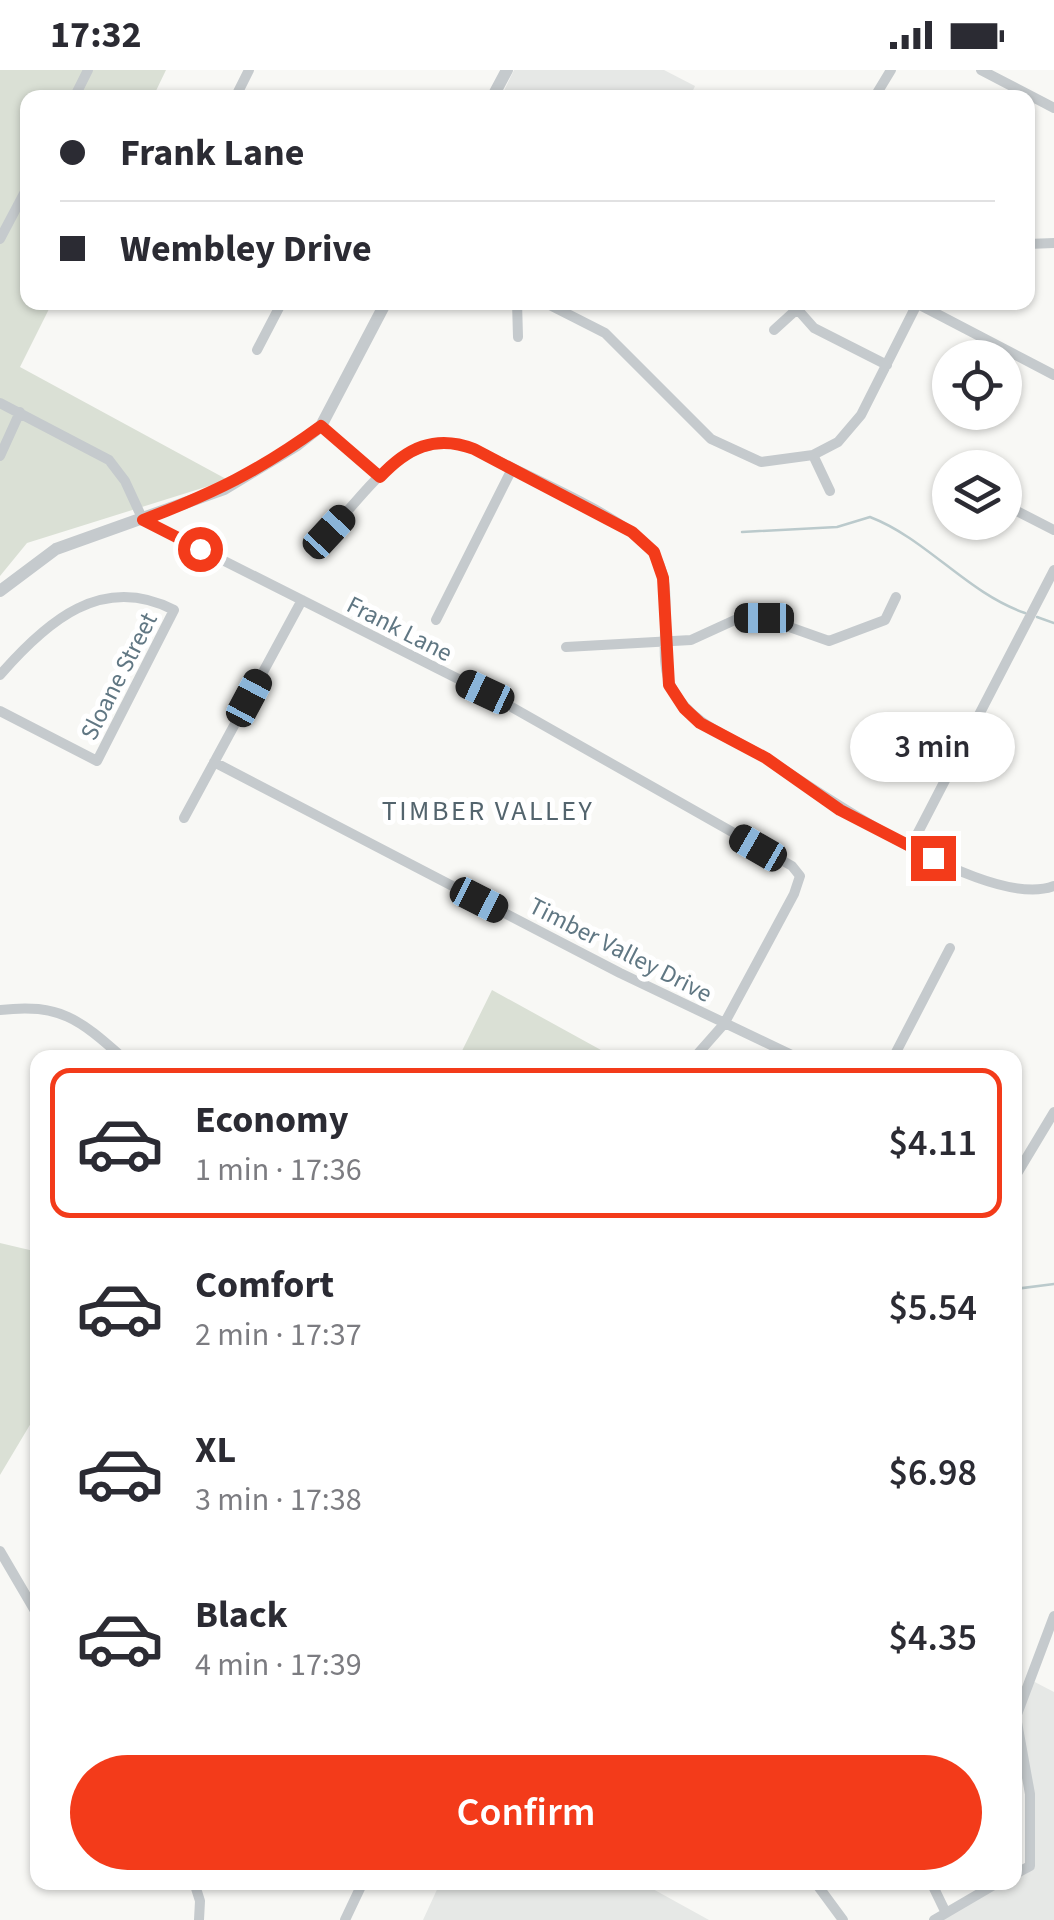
<!DOCTYPE html>
<html lang="en">
<head>
<meta charset="utf-8">
<style>
	body { margin:0; font-family:"Source Sans 3",sans-serif; background:#f7f7f7; color:#2b2b33; height:100vh; display:flex; flex-direction:column; font-size:38px; white-space:nowrap }
	* { box-sizing:border-box; margin:0 }
	p { font-size:32px; color:#7c7c81 }
	.icon { flex:none; width:55px; height:55px; fill:none; stroke:currentColor; stroke-width:2; stroke-linecap:round; stroke-linejoin:round }
	.map { position:relative; flex:1; overflow:hidden }
	.panel { position:absolute; left:30px; top:980px; width:992px; height:840px; display:flex; flex-direction:column; background:#fff; border-radius:20px; box-shadow:0 2px 8px #0004 }
	.panel>* { flex:none }
	.hud { position:absolute; left:20px; top:20px; width:1015px; height:220px; border-radius:20px; box-shadow:0 2px 8px #0004; display:grid; align-content:center; height:220px; padding:0 40px; background:#fff }
	.buttons { position:absolute; left:932px; top:270px; display:grid; gap:20px }
	.buttons a { display:grid; place-items:center; width:90px; height:90px; border-radius:50%; background:#fff; box-shadow:0 2px 8px #0004; font-size:50px }
	.end { position:absolute; width:45px; height:45px; margin:-22px; border:12px solid #f33b1a; background:#fff; box-shadow:0 0 0 5px #fff }
	.from { border-radius:50% }
	.bubble { position:absolute; height:70px; border-radius:35px; background:#fff; box-shadow:0 2px 8px #0004; font-size:32px; font-weight:600; line-height:70px; text-align:center }
	.car { position:absolute; width:30px; height:60px; margin:-30px -15px; border-radius:12px; box-shadow:0 0 8px 2px #0007; background:linear-gradient(#222 24%,#8ab4d8 0 40%,#222 0 76%,#8ab4d8 0 86%,#222 0) }
	.hud b { display:flex; align-items:center; gap:35px; height:95px; font-size:38px }
	.hud b+b { border-top:2px solid #e1e1e2 }
	.hud i { width:25px; height:25px; background:#2b2b33 }
	ul { padding:18px 0 0; list-style:none }
	li { display:flex; align-items:center; gap:30px; height:150px; margin:0 20px 15px; padding:0 20px; border:5px solid transparent; border-radius:20px }
	li div { flex:1 }
	li b { display:block; font-size:38px }
	li em { font-style:normal; font-weight:600 }
	li.current { border-color:#f33b1a }
	li>.icon { width:90px; height:90px; stroke-width:1.5 }
	.button { display:flex; gap:20px; margin-top:auto; padding:20px 40px }
	.button a { flex:1; height:115px; border-radius:60px; background:#f33b1a; color:#fff; font-size:40px; font-weight:600; line-height:115px; text-align:center }
	.status { display:flex; justify-content:space-between; align-items:center; height:70px; padding:0 50px; background:#fff; direction:ltr }
	.status svg { height:28px; fill:currentColor }
	.map>svg:first-child { display:block }
	.built { fill:#e6e8e6 }
	.green { fill:#dae0d5 }
	.lines { fill:none; stroke-linecap:round; stroke-linejoin:round }
	.stream { stroke:#bbcacc; stroke-width:2.5 }
	.minor { stroke:#c5cacd; stroke-width:10 }
	.tertiary { stroke:#c5cacd; stroke-width:12 }
	.route { stroke:#f33b1a; stroke-width:12 }
	.labels { text-anchor:middle; stroke-width:10; stroke-linejoin:round; paint-order:stroke }
	.street-label { font-size:25px; fill:#607783; stroke:#fff }
	.neighbourhood-label { font-size:28px; letter-spacing:2.5px; fill:#53646d; stroke:#fff }
</style>
</head>
<body>
<div class="status"><b>17:32</b><svg viewBox="0 0 49 12"><path d="M0 12V9h3v3zM5 12V6h3v6zM10 12V3h3v9zM15 12V0h3v12zM26 1h20v11H26zM47 4h2v5h-2z"/></svg></div>
<div class="map">
<svg width="1054" height="1850" viewBox="0 0 1054 1850">
	<rect width="100%" height="100%" fill="#f8f8f5"/>
	<path class="built" d="M514 0H664L695 16 690 27H501Z
		M1029 1609 1054 1622V1850H934L999 1813 1015 1812V1804L1030 1795V1724L1016 1647Z
		M440 1813H642L709 1850H423Z"/>
	<path class="green" d="M0 0H166L153 27 28 28V232L52 233 20 297 228 410 27 473 0 506Z
		M492 920 601 980 613 983 610 988 459 987Z
		M0 1173 38 1182 37 1343 0 1405Z"/>
	<g class="lines">
		<path class="stream" d="M742 462 837 457 870 447C927 469 967 523 1025 543
			M1037 547 1054 553
			M1015 1219 1054 1214"/>
		<path class="minor" d="M981 0 1054 38
			M74 28 88 0
			M235 28 249 0
			M874 28 891 0
			M0 169 28 116
			M1028 174 1054 173
			M517 232 518 267
			M544 232 605 263 711 369 761 392 813 385 838 372 861 345 918 232
			M791 232 814 258 887 295
			M918 234 1054 305
			M774 260 796 240
			M257 280 282 232
			M0 333 109 390 125 411 143 450 494 627 792 796 800 806 794 824 724 954 694 988
			M321 356 380 407
			M813 385 830 421
			M0 386 20 342
			M944 403 950 405
			M1005 435 1054 460
			M329 462C369 419 408 354 474 379 519 403 621 444 651 480 681 516 652 584 673 620 694 658 734 667 769 690 824 726 989 841 1054 816
			M436 550 512 399
			M566 577 691 570 737 549 764 548 829 571 885 550 896 527
			M0 605C47 551 102 503 174 540L97 691 0 641
			M214 692 620 903 798 988
			M184 748 302 530
			M911 776 1054 500
			M0 940C60 933 79 949 123 988
			M893 988 950 878
			M1015 1107 1054 1042
			M0 1481 38 1546
			M1015 1804 1030 1796V1724L1016 1647 1054 1546
			M194 1812 200 1831 199 1850
			M815 1812 843 1850
			M931 1812 945 1841
			M345 1850 363 1812
			M934 1850 999 1812"/>
		<path class="tertiary" d="M492 28 507 0
			M0 521 56 479 224 419 297 375 321 356 386 232"/>
	</g>
	<g class="lines">
		<path class="route" d="M200 479 143 450C214 423 259 401 321 356L380 407C407 378 435 364 474 379L632 462 654 482 663 508 669 615 684 638 700 653 766 688 840 740 933 788"/>
	</g>
	<g class="labels">
		<g class="street-label">
			<text transform="translate(400 558) rotate(27)" y="9">Frank Lane</text>
			<text transform="translate(118 606) rotate(-63)" y="9">Sloane Street</text>
			<text transform="translate(621 879) rotate(27)" y="9">Timber Valley Drive</text>
		</g>
		<g class="neighbourhood-label">
			<text x="488" y="750">TIMBER VALLEY</text>
		</g>
	</g>
</svg>
<div class="buttons">
<a><svg class="icon" aria-label="locate" viewBox="0 0 24 24"><circle cx="12" cy="12" r="6"/><path d="M12 2v4M12 18v4M2 12h4M18 12h4"/></svg></a>
<a><svg class="icon" aria-label="layers" viewBox="0 0 24 24"><path d="M12 4l9 5-9 5-9-5zM3 14l9 5 9-5"/></svg></a>
</div>
<i class="end from" style="left:200px;top:479px"></i>
<i class="end" style="left:933px;top:788px"></i>
<div class="bubble" style="left:850px;top:642px;width:165px">3 min</div>
<i class="car" style="left:329px;top:462px;rotate:43deg"></i>
<i class="car" style="left:764px;top:548px;rotate:270deg"></i>
<i class="car" style="left:485px;top:622px;rotate:295deg"></i>
<i class="car" style="left:249px;top:628px;rotate:28deg"></i>
<i class="car" style="left:758px;top:778px;rotate:300deg"></i>
<i class="car" style="left:479px;top:830px;rotate:117deg"></i>
<div class="hud">
<b><i class="from"></i>Frank Lane</b>
<b><i></i>Wembley Drive</b>
</div>
<section class="panel">
<ul>
<li class="current"><svg class="icon" aria-label="car" viewBox="0 0 24 24"><path d="M5 17H2v-5l4-1 3-4h7l3 4 3 1v5h-3M9 17h6M6 11h13"/><circle cx="7" cy="17" r="2"/><circle cx="17" cy="17" r="2"/></svg><div><b>Economy</b><p>1 min · 17:36</p></div><em>$4.11</em></li>
<li><svg class="icon" aria-label="car" viewBox="0 0 24 24"><path d="M5 17H2v-5l4-1 3-4h7l3 4 3 1v5h-3M9 17h6M6 11h13"/><circle cx="7" cy="17" r="2"/><circle cx="17" cy="17" r="2"/></svg><div><b>Comfort</b><p>2 min · 17:37</p></div><em>$5.54</em></li>
<li><svg class="icon" aria-label="car" viewBox="0 0 24 24"><path d="M5 17H2v-5l4-1 3-4h7l3 4 3 1v5h-3M9 17h6M6 11h13"/><circle cx="7" cy="17" r="2"/><circle cx="17" cy="17" r="2"/></svg><div><b>XL</b><p>3 min · 17:38</p></div><em>$6.98</em></li>
<li><svg class="icon" aria-label="car" viewBox="0 0 24 24"><path d="M5 17H2v-5l4-1 3-4h7l3 4 3 1v5h-3M9 17h6M6 11h13"/><circle cx="7" cy="17" r="2"/><circle cx="17" cy="17" r="2"/></svg><div><b>Black</b><p>4 min · 17:39</p></div><em>$4.35</em></li>
</ul>
<div class="button"><a>Confirm</a></div>
</section>
</div>
</body>
</html>
